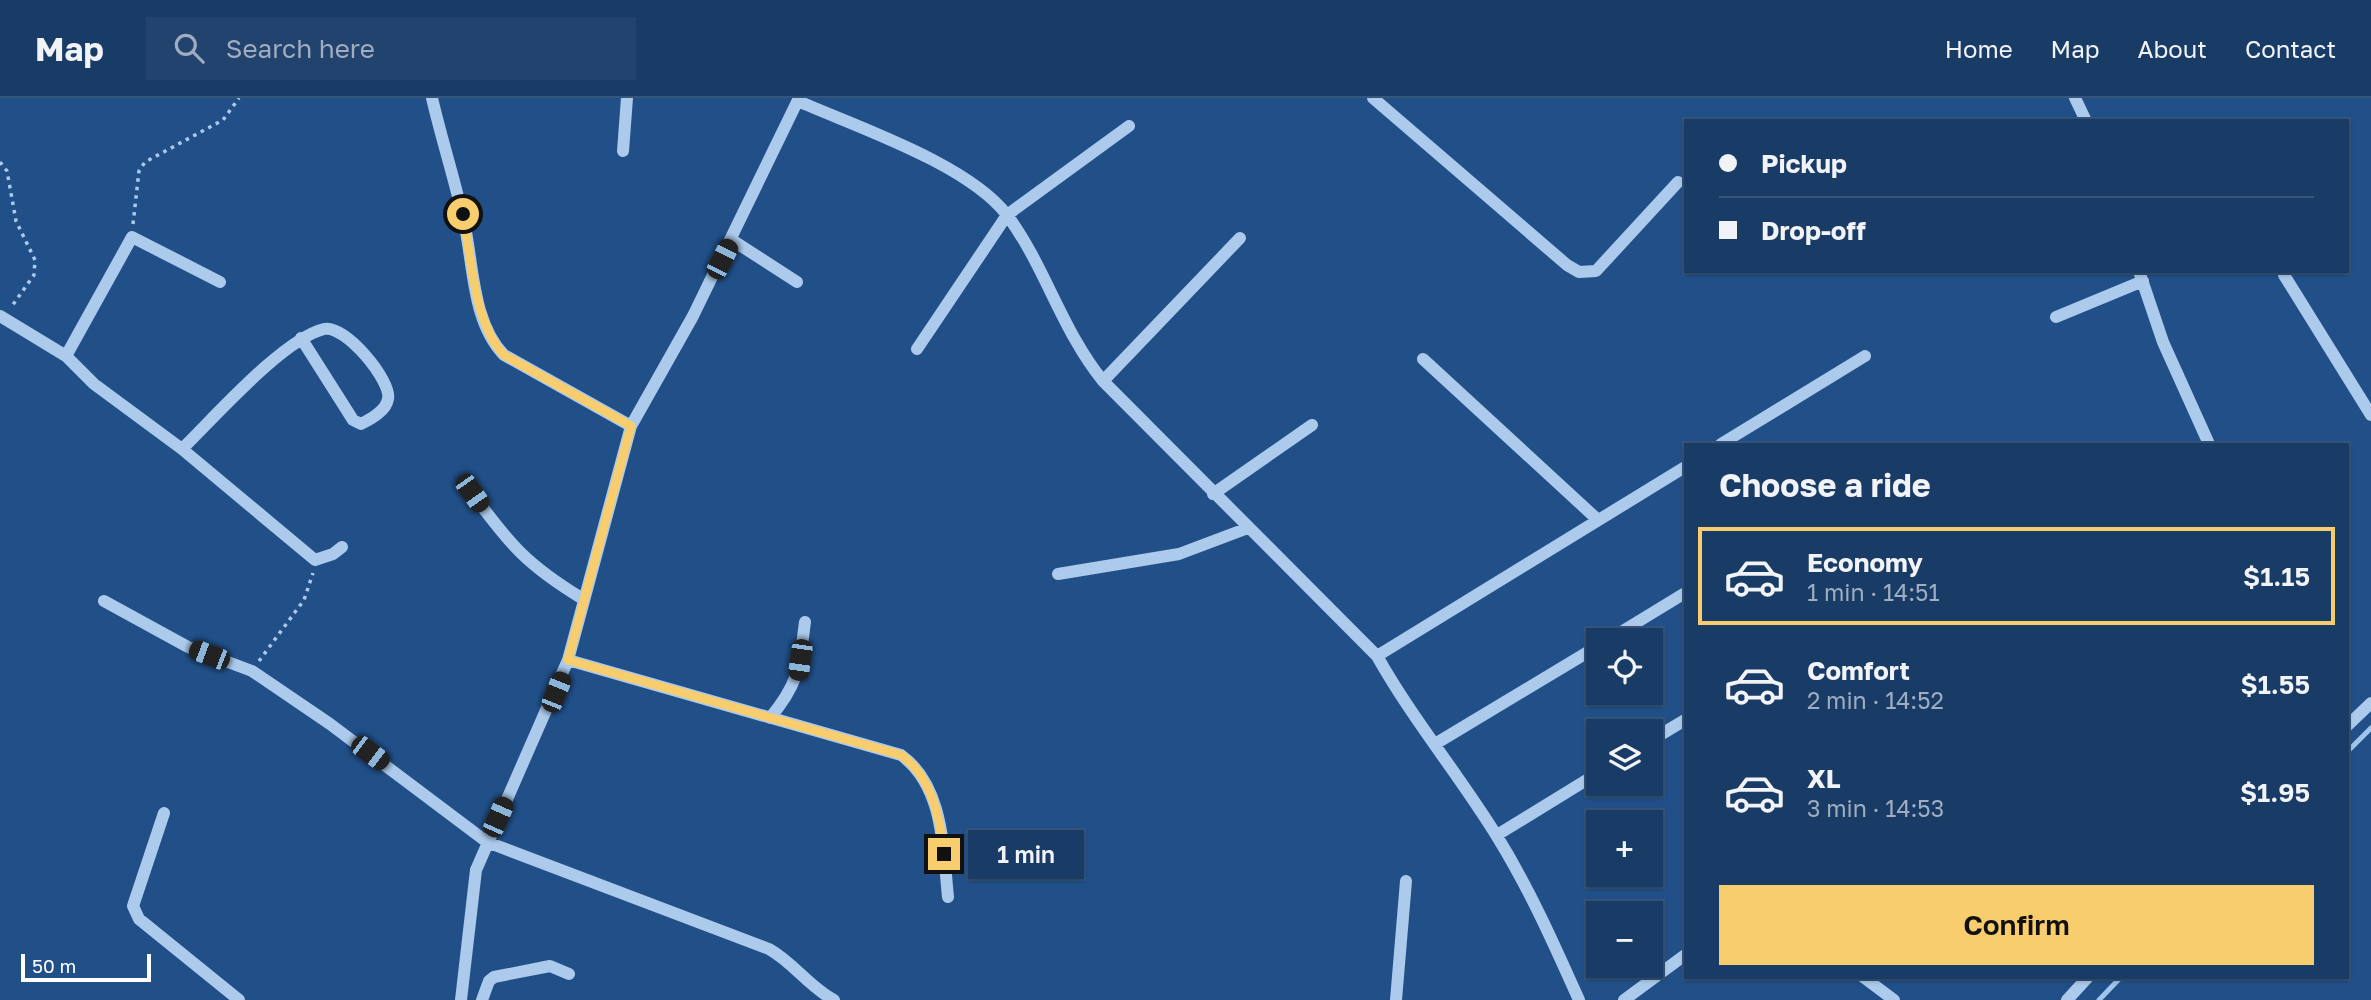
<!DOCTYPE html>
<html lang="en">
<head>
<meta charset="utf-8">
<style>
	body { margin:0; font-family:"Golos Text",sans-serif; background:#22436d; color:#f1f3f6; height:100vh; display:flex; flex-direction:column; font-size:26px; white-space:nowrap }
	* { box-sizing:border-box; margin:0 }
	p { font-size:23px; color:#9fadc0 }
	.icon { flex:none; width:38px; height:38px; fill:none; stroke:currentColor; stroke-width:2; stroke-linecap:round; stroke-linejoin:round }
	.map { position:relative; flex:1; overflow:hidden }
	.sheet { position:absolute; left:1684px; top:345px; width:665px; height:536px; display:flex; flex-direction:column; background:#193c67; border-radius:0px; box-shadow:0 2px 5px #0004,0 0 0 2px #37567b }
	.sheet>* { flex:none }
	.banner { position:absolute; left:1684px; top:21px; width:665px; height:154px; border-radius:0px; box-shadow:0 2px 5px #0004,0 0 0 2px #37567b; display:grid; align-content:center; height:154px; padding:0 35px; background:#193c67 }
	.tools { position:absolute; left:1586px; top:530px; display:grid; gap:14px }
	.tools a { display:grid; place-items:center; width:77px; height:77px; border-radius:0px; background:#193c67; box-shadow:0 2px 5px #0004,0 0 0 2px #37567b; font-size:35px }
	.scale { position:absolute; left:21px; bottom:18px; width:130px; box-sizing:border-box; padding-left:7px; border:4px solid #fff; border-top:0; font-size:19px; line-height:24px; white-space:nowrap; color:#fff; -webkit-text-stroke:5px #215089; paint-order:stroke }
	.end { position:absolute; width:32px; height:32px; margin:-16px; border:9px solid #f8cd6d; background:#111; box-shadow:0 0 0 4px #111 }
	.from { border-radius:50% }
	.bubble { position:absolute; height:49px; border-radius:0px; background:#193c67; box-shadow:0 2px 5px #0004,0 0 0 2px #37567b; font-size:23px; font-weight:600; line-height:49px; text-align:center }
	.car { position:absolute; width:21px; height:42px; margin:-21px -10px; border-radius:9px; box-shadow:0 0 5px 2px #0007; background:linear-gradient(#222 24%,#8ab4d8 0 40%,#222 0 76%,#8ab4d8 0 86%,#222 0) }
	.banner b { display:flex; align-items:center; gap:24px; height:66px; font-size:26px }
	.banner b+b { border-top:2px solid #37567b }
	.banner i { width:18px; height:18px; background:#f1f3f6 }
	ul { padding:0; list-style:none }
	li { display:flex; align-items:center; gap:21px; height:98px; margin:0 14px 10px; padding:0 21px; border:4px solid transparent; border-radius:0px }
	li div { flex:1 }
	li b { display:block; font-size:26px }
	li em { font-style:normal; font-weight:600 }
	li.on { border-color:#f8cd6d }
	li>.icon { width:63px; height:63px; stroke-width:1.5 }
	h2 { padding:0 35px; font-size:32px; line-height:84px }
	.button { display:flex; gap:14px; margin-top:auto; padding:14px 35px }
	.button a { flex:1; height:80px; border-radius:0px; background:#f8cd6d; color:#111; font-size:28px; font-weight:600; line-height:80px; text-align:center }
	header { display:flex; align-items:center; gap:42px; box-sizing:border-box; height:98px; padding:0 35px; background:#193c67; border-bottom:2px solid #37567b }
	header strong { font-size:33px }
	nav { display:flex; gap:38px; margin-inline-start:auto; font-size:24px }
	.search { width:490px; height:63px; background:#22436d; display:flex; align-items:center; gap:18px; box-sizing:border-box; padding:0 24px; border-radius:0px; color:#9fadc0; font-size:26px }
	.map>svg:first-child { display:block }
	.lines { fill:none; stroke-linecap:round; stroke-linejoin:round }
	.stream { stroke:#a0c5ec; stroke-width:5 }
	.path { stroke:#accaeb; stroke-width:3.5; stroke-dasharray:3.5 5; stroke-linecap:butt }
	.minor { stroke:#accaeb; stroke-width:12 }
	.route { stroke:#f8cd6d; stroke-width:9 }
</style>
</head>
<body>
<header>
<strong>Map</strong>
<div class="search"><svg class="icon" aria-label="search" viewBox="0 0 24 24"><circle cx="10" cy="10" r="6"/><path d="M15 15l6 6"/></svg>Search here</div>
<nav><a>Home</a><a>Map</a><a>About</a><a>Contact</a></nav>
</header>
<div class="map">
<svg width="2371" height="902" viewBox="0 0 2371 902">
	<rect width="100%" height="100%" fill="#215089"/>
	<g class="lines">
		<path class="stream" d="M2347 654 2371 630
			M2099 902 2122 878"/>
		<path class="path" d="M0 64 7 73 16 123 35 162 34 177 12 208
			M133 126 139 73 145 64 223 22 239 0
			M259 563 304 502 313 475"/>
		<path class="minor" d="M432 0C441 39 453 76 462 115 474 160 470 222 504 257L631 328
			M1373 0 1567 167 1579 174 1596 173 1678 84
			M2075 0 2086 23
			M798 3C857 29 968 66 1007 117 1045 168 1062 233 1103 283L1377 558C1413 622 1460 678 1498 740 1530 792 1554 846 1579 902
			M623 53 627 0
			M732 142 797 184
			M2139 173 2163 244 2209 346
			M2284 177 2371 317
			M0 218 66 258 94 286 182 351 315 462 333 456 342 449
			M2056 219 2143 183
			M917 251 1007 117 1129 28
			M66 258 132 139 220 184
			M1423 261 1598 422
			M1103 283 1240 140
			M1721 346 1865 258
			M182 351C214 320 283 241 324 231 345 226 392 283 388 301 386 313 371 321 361 326L353 322 301 240
			M472 395C510 447 527 467 583 501
			M1213 396 1312 327
			M1058 476 1179 456 1248 430
			M104 503 188 549 252 573 330 626 487 744 769 851C794 865 809 889 834 902
			M1608 542 1685 495
			M1377 558 1685 369
			M568 562 901 657C944 688 943 751 948 799
			M770 620C800 584 799 569 805 524
			M2347 628 2371 605
			M1650 643 1685 622
			M1435 646 1598 548
			M164 715 133 808 139 821 239 902
			M1497 737 1598 675
			M1862 878 1894 902
			M461 902 476 772 568 562 631 328 693 218 799 0
			M482 902 489 883 494 879 550 868 569 876
			M1396 902 1406 783
			M1624 902 1685 857
			M2067 902 2089 878"/>
	</g>
	<g class="lines">
		<path class="route" d="M463 116C471 158 474 226 504 257L631 328 568 562 901 657C932 679 940 720 944 756"/>
	</g>
</svg>
<div class="tools">
<a><svg class="icon" aria-label="locate" viewBox="0 0 24 24"><circle cx="12" cy="12" r="6"/><path d="M12 2v4M12 18v4M2 12h4M18 12h4"/></svg></a>
<a><svg class="icon" aria-label="layers" viewBox="0 0 24 24"><path d="M12 4l9 5-9 5-9-5zM3 14l9 5 9-5"/></svg></a>
<a>+</a>
<a>−</a>
</div>
<div class="scale">50 m</div>
<i class="end from" style="left:463px;top:116px"></i>
<i class="end" style="left:944px;top:756px"></i>
<div class="bubble" style="left:968px;top:732px;width:116px">1 min</div>
<i class="car" style="left:722px;top:161px;rotate:27deg"></i>
<i class="car" style="left:472px;top:395px;rotate:145deg"></i>
<i class="car" style="left:209px;top:557px;rotate:291deg"></i>
<i class="car" style="left:800px;top:562px;rotate:188deg"></i>
<i class="car" style="left:556px;top:594px;rotate:22deg"></i>
<i class="car" style="left:370px;top:655px;rotate:127deg"></i>
<i class="car" style="left:498px;top:719px;rotate:24deg"></i>
<div class="banner">
<b><i class="from"></i>Pickup</b>
<b><i></i>Drop-off</b>
</div>
<section class="sheet">
<h2>Choose a ride</h2>
<ul>
<li class="on"><svg class="icon" aria-label="car" viewBox="0 0 24 24"><path d="M5 17H2v-5l4-1 3-4h7l3 4 3 1v5h-3M9 17h6M6 11h13"/><circle cx="7" cy="17" r="2"/><circle cx="17" cy="17" r="2"/></svg><div><b>Economy</b><p>1 min · 14:51</p></div><em>$1.15</em></li>
<li><svg class="icon" aria-label="car" viewBox="0 0 24 24"><path d="M5 17H2v-5l4-1 3-4h7l3 4 3 1v5h-3M9 17h6M6 11h13"/><circle cx="7" cy="17" r="2"/><circle cx="17" cy="17" r="2"/></svg><div><b>Comfort</b><p>2 min · 14:52</p></div><em>$1.55</em></li>
<li><svg class="icon" aria-label="car" viewBox="0 0 24 24"><path d="M5 17H2v-5l4-1 3-4h7l3 4 3 1v5h-3M9 17h6M6 11h13"/><circle cx="7" cy="17" r="2"/><circle cx="17" cy="17" r="2"/></svg><div><b>XL</b><p>3 min · 14:53</p></div><em>$1.95</em></li>
</ul>
<div class="button"><a>Confirm</a></div>
</section>
</div>
</body>
</html>
